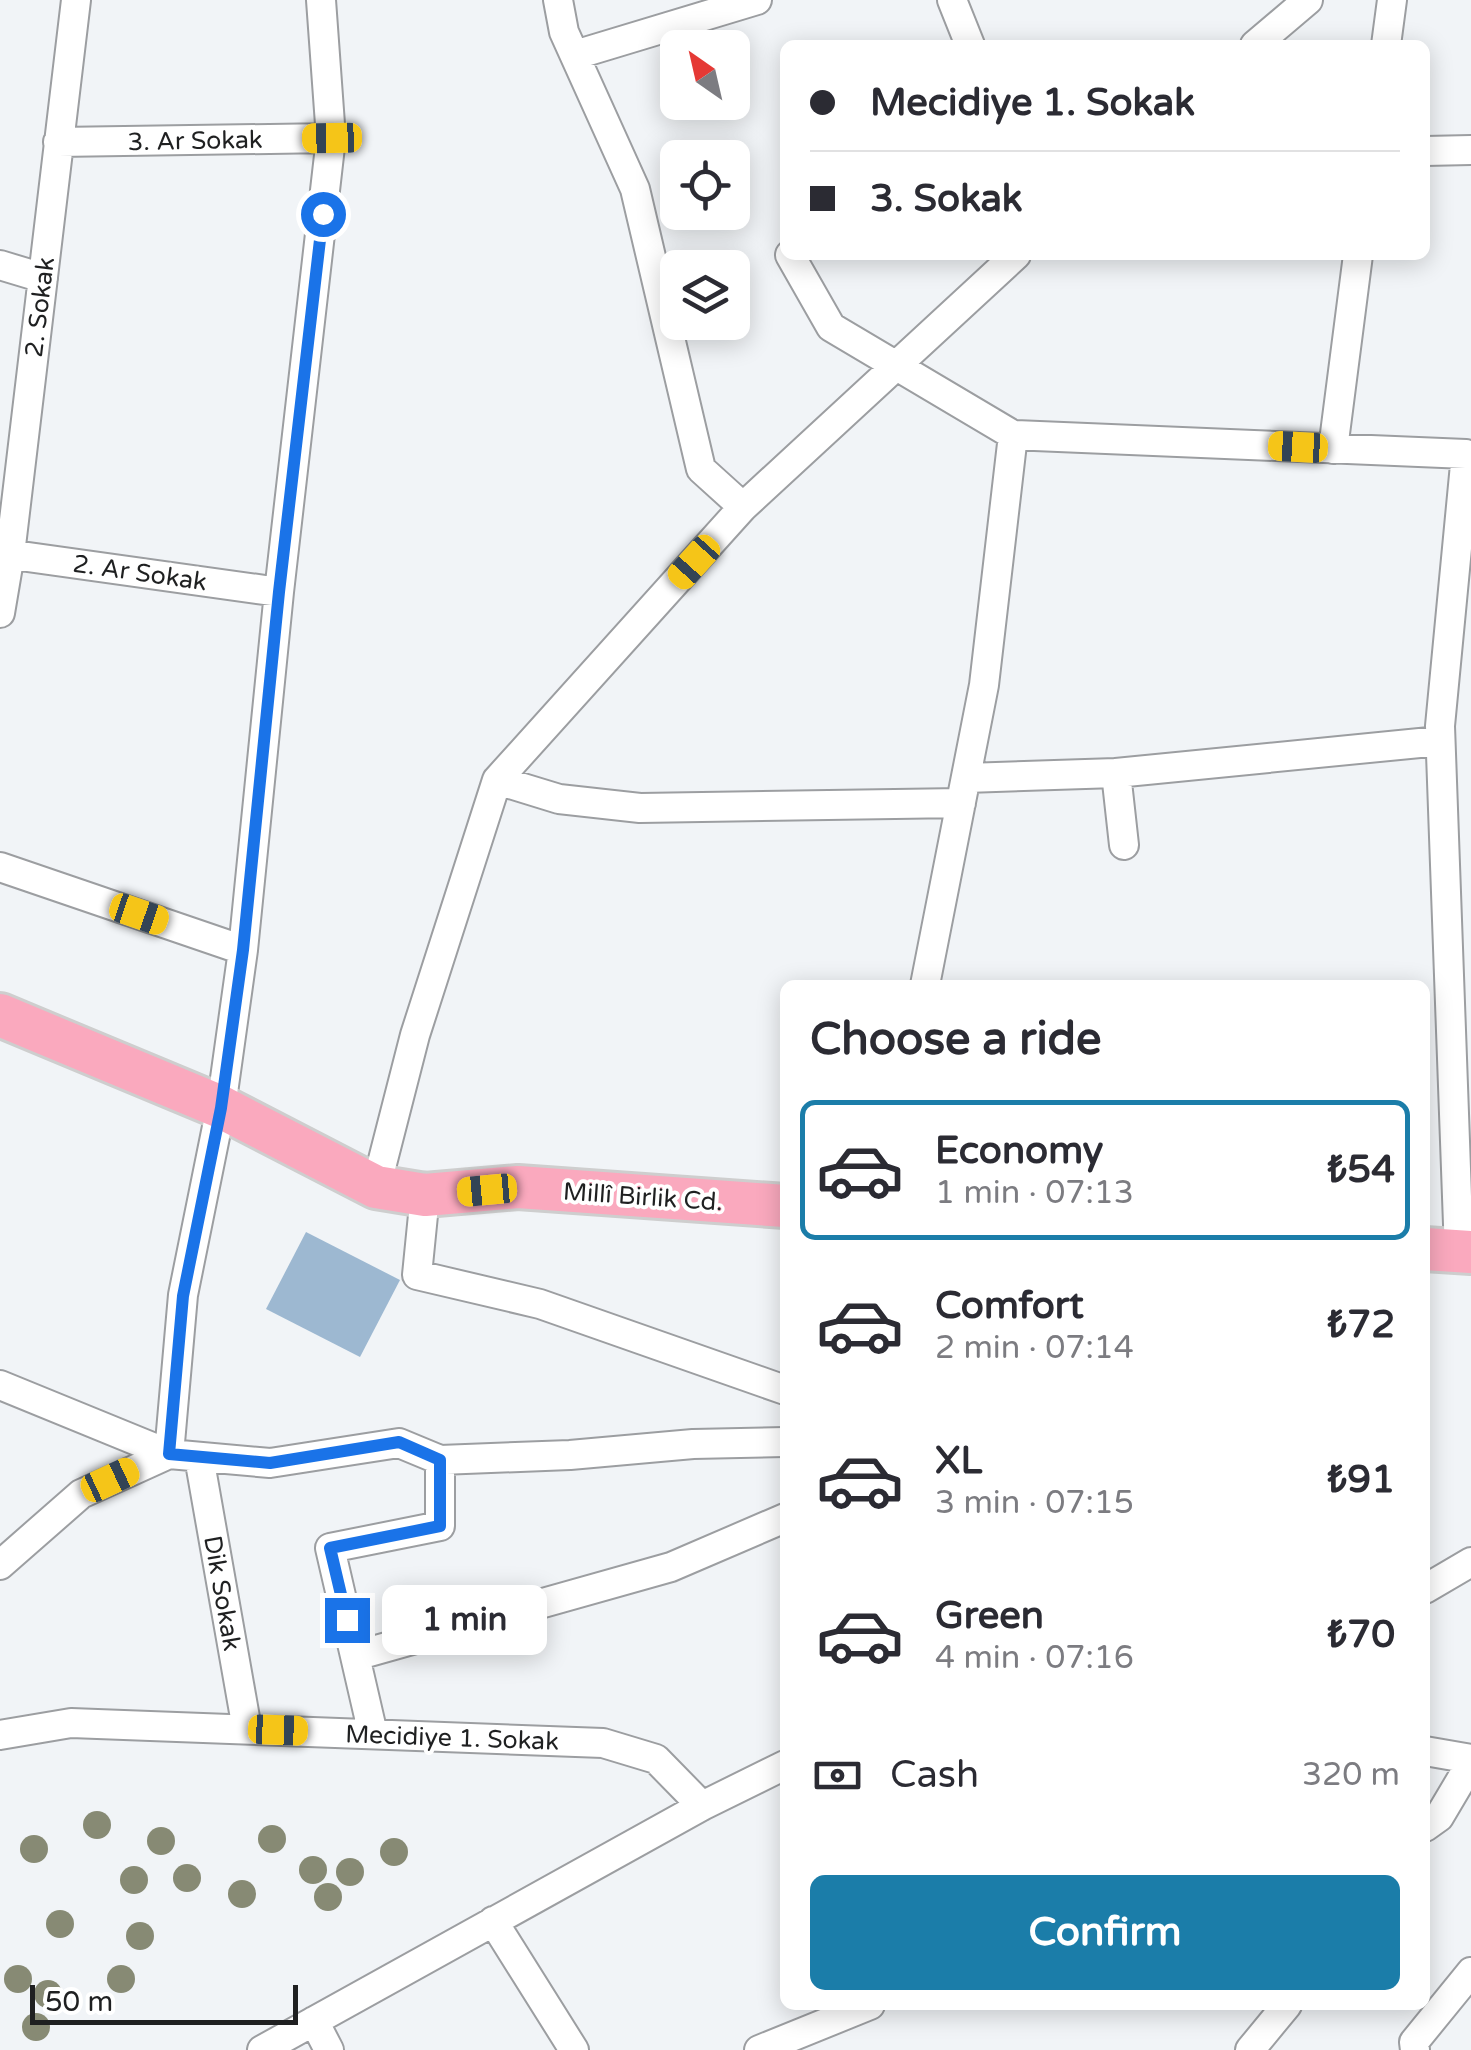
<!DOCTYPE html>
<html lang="en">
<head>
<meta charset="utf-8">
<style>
	body { margin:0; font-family:"Varela Round",sans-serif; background:#f7f7f7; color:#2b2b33; height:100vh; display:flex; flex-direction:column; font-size:38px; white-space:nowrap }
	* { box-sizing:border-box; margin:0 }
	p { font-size:32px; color:#7c7c81 }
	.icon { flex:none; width:55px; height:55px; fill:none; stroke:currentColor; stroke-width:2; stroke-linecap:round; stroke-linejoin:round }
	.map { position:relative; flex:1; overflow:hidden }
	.drawer { position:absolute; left:780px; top:980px; width:650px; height:1030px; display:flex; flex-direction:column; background:#fff; border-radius:15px; box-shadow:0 5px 25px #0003 }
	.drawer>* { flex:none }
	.banner { position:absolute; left:780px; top:40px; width:650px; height:220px; border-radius:15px; box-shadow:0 5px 25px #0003; display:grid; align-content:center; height:220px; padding:0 30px; background:#fff }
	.needle { width:65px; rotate:326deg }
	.fabs { position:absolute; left:660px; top:30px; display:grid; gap:20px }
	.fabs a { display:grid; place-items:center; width:90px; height:90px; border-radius:15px; background:#fff; box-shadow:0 5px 25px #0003; font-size:50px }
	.scale { position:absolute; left:30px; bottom:25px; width:268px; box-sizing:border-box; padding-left:10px; border:5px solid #1f2021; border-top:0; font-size:28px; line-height:35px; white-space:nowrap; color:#1f2021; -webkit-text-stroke:8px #fff; paint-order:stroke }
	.end { position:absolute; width:45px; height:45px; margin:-22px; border:12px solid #1a73e8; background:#fff; box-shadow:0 0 0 5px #fff }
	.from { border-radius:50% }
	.bubble { position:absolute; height:70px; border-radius:15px; background:#fff; box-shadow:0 5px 25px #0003; font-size:32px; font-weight:700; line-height:70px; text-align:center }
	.car { position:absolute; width:30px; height:60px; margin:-30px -15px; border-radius:12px; box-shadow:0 0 8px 2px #0007; background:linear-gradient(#f5c518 24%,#345 0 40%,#f5c518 0 76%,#345 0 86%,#f5c518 0) }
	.banner b { display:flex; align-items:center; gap:35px; height:95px; font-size:38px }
	.banner b+b { border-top:2px solid #e1e1e2 }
	.banner i { width:25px; height:25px; background:#2b2b33 }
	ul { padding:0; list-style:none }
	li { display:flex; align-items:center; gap:30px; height:140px; margin:0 20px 15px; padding:0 10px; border:5px solid transparent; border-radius:15px }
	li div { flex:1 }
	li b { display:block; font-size:38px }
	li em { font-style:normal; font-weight:700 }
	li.current { border-color:#1b7da9 }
	li>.icon { width:90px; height:90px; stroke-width:1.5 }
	h2 { padding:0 30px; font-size:45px; line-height:120px }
	.pay { display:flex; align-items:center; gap:25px; height:110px; padding:0 30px; font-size:38px }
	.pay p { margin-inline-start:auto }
	.cta { display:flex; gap:20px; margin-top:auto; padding:20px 30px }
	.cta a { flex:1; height:115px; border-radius:15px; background:#1b7da9; color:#fff; font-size:40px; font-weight:700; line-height:115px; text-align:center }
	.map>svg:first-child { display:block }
	.building { fill:#9db8d1 }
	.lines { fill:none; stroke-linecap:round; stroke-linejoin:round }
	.minor-casing { stroke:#9c9ea1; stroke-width:32 }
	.primary-casing { stroke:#cecece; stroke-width:48 }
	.minor { stroke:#fff; stroke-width:28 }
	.primary { stroke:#faa9be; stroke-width:42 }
	.tree { fill:#878a74 }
	.route { stroke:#1a73e8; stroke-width:12 }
	.labels { text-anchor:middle; stroke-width:8; stroke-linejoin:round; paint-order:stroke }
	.street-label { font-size:25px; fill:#1f2021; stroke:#fff }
</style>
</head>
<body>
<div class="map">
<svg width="1471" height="2050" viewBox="0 0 1471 2050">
	<rect width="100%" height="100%" fill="#f1f4f7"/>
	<path class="building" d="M306 1232 400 1280 360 1357 266 1309Z"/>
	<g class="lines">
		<defs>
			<path id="minor" d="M558 0 564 32 635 189 701 469 743 507
				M952 0 970 45
				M1255 45 1308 0
				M1386 45 1392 0
				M575 55 757 0
				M58 142 331 138
				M1425 151 1471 150
				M790 255 831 327 1013 435 1466 454 1440 726 1459 1252
				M0 265 43 278
				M1333 449 1358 255
				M0 553 279 592
				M0 613 10 554 76 0
				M1116 773 1124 845
				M966 778 1116 773 1440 741
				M497 780 559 799 640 808 961 803
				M0 867 243 950
				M925 985 984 685 1013 435
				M376 1187 415 1035 497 780 743 507 1016 255
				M425 1195 417 1275 540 1304 785 1390
				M0 1385 169 1454 270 1463 399 1443 440 1460 570 1455 693 1444 785 1442
				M199 1457 247 1729
				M0 1565 81 1494 169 1454 183 1295 221 1107 243 950 279 592 331 138 321 0
				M1425 1589 1471 1562
				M355 1656 671 1567 785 1518
				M373 1734 330 1548 440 1526V1460
				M0 1735 71 1723 603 1743 656 1759 702 1806
				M1425 1751 1471 1759
				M1425 1827 1439 1817 1471 1763
				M493 1921 574 2050
				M314 2021 329 2050
				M262 2050 702 1806 785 1765
				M759 2050 870 2005
				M1250 2050 1287 2005
				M1415 2050 1414 2042 1471 1972"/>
			<path id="primary" d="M0 1015 221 1107 376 1187 425 1195 518 1187 785 1206
				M1425 1249 1471 1252"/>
		</defs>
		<use href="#minor" class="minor-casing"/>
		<use href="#primary" class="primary-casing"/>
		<use href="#minor" class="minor"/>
		<use href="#primary" class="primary"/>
	</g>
	<g class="tree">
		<circle cx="97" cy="1825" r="14"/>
		<circle cx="272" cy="1839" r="14"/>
		<circle cx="161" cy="1841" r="14"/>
		<circle cx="34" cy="1849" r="14"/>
		<circle cx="394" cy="1852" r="14"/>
		<circle cx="313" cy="1870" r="14"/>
		<circle cx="350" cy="1872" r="14"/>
		<circle cx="187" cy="1878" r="14"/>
		<circle cx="134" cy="1880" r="14"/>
		<circle cx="242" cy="1894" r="14"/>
		<circle cx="328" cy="1897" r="14"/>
		<circle cx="60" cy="1924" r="14"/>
		<circle cx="140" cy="1936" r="14"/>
		<circle cx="18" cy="1979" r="14"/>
		<circle cx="121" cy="1979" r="14"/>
		<circle cx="48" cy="1994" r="14"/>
		<circle cx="36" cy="2027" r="14"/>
	</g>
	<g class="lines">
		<path class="route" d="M323 214 279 592 243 950 221 1108 183 1296 169 1454 270 1463 399 1442 440 1460V1526L330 1548 347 1620"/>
	</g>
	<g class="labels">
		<g class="street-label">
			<text transform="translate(195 140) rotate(-1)" y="9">3. Ar Sokak</text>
			<text transform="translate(39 307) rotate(-83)" y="9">2. Sokak</text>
			<text transform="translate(140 572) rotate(8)" y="9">2. Ar Sokak</text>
			<text transform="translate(643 1196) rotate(4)" y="9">Millî Birlik Cd.</text>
			<text transform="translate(223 1593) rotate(80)" y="9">Dik Sokak</text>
			<text transform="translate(452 1737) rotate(2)" y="9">Mecidiye 1. Sokak</text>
		</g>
	</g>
</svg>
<div class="fabs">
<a><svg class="needle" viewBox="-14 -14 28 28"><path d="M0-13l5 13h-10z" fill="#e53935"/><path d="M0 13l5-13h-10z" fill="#7c7c81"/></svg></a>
<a><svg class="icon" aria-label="locate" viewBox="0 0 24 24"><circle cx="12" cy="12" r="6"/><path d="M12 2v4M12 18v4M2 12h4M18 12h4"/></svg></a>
<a><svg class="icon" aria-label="layers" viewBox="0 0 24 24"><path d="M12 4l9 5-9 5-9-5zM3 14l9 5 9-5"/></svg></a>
</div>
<div class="scale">50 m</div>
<i class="end from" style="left:323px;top:214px"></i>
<i class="end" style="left:347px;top:1620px"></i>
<div class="bubble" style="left:382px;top:1585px;width:165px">1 min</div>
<i class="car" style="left:332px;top:138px;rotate:269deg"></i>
<i class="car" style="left:1298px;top:447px;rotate:273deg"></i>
<i class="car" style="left:694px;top:562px;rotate:222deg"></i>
<i class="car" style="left:139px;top:914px;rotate:109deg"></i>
<i class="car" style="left:487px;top:1190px;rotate:265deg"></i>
<i class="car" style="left:110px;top:1480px;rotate:65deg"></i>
<i class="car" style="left:278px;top:1730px;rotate:92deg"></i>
<div class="banner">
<b><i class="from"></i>Mecidiye 1. Sokak</b>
<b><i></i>3. Sokak</b>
</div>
<section class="drawer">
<h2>Choose a ride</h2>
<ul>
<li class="current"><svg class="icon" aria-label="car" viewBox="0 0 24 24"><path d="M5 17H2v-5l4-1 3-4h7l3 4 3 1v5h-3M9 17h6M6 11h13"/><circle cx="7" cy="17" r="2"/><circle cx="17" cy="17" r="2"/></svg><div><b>Economy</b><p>1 min · 07:13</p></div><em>₺54</em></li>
<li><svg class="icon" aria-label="car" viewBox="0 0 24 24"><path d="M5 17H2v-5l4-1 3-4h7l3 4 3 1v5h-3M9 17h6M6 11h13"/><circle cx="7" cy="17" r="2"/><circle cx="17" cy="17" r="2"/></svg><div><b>Comfort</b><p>2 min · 07:14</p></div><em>₺72</em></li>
<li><svg class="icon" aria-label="car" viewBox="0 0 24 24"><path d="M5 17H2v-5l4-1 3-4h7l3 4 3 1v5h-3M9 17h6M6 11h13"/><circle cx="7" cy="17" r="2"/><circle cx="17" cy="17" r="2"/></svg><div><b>XL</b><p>3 min · 07:15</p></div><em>₺91</em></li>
<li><svg class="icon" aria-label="car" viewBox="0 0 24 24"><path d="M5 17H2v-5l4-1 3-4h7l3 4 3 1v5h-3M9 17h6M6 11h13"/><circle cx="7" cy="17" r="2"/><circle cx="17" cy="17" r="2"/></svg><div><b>Green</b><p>4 min · 07:16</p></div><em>₺70</em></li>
</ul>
<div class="pay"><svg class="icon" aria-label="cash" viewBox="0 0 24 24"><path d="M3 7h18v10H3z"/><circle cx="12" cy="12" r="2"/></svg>Cash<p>320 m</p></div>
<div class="cta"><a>Confirm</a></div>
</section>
</div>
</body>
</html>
